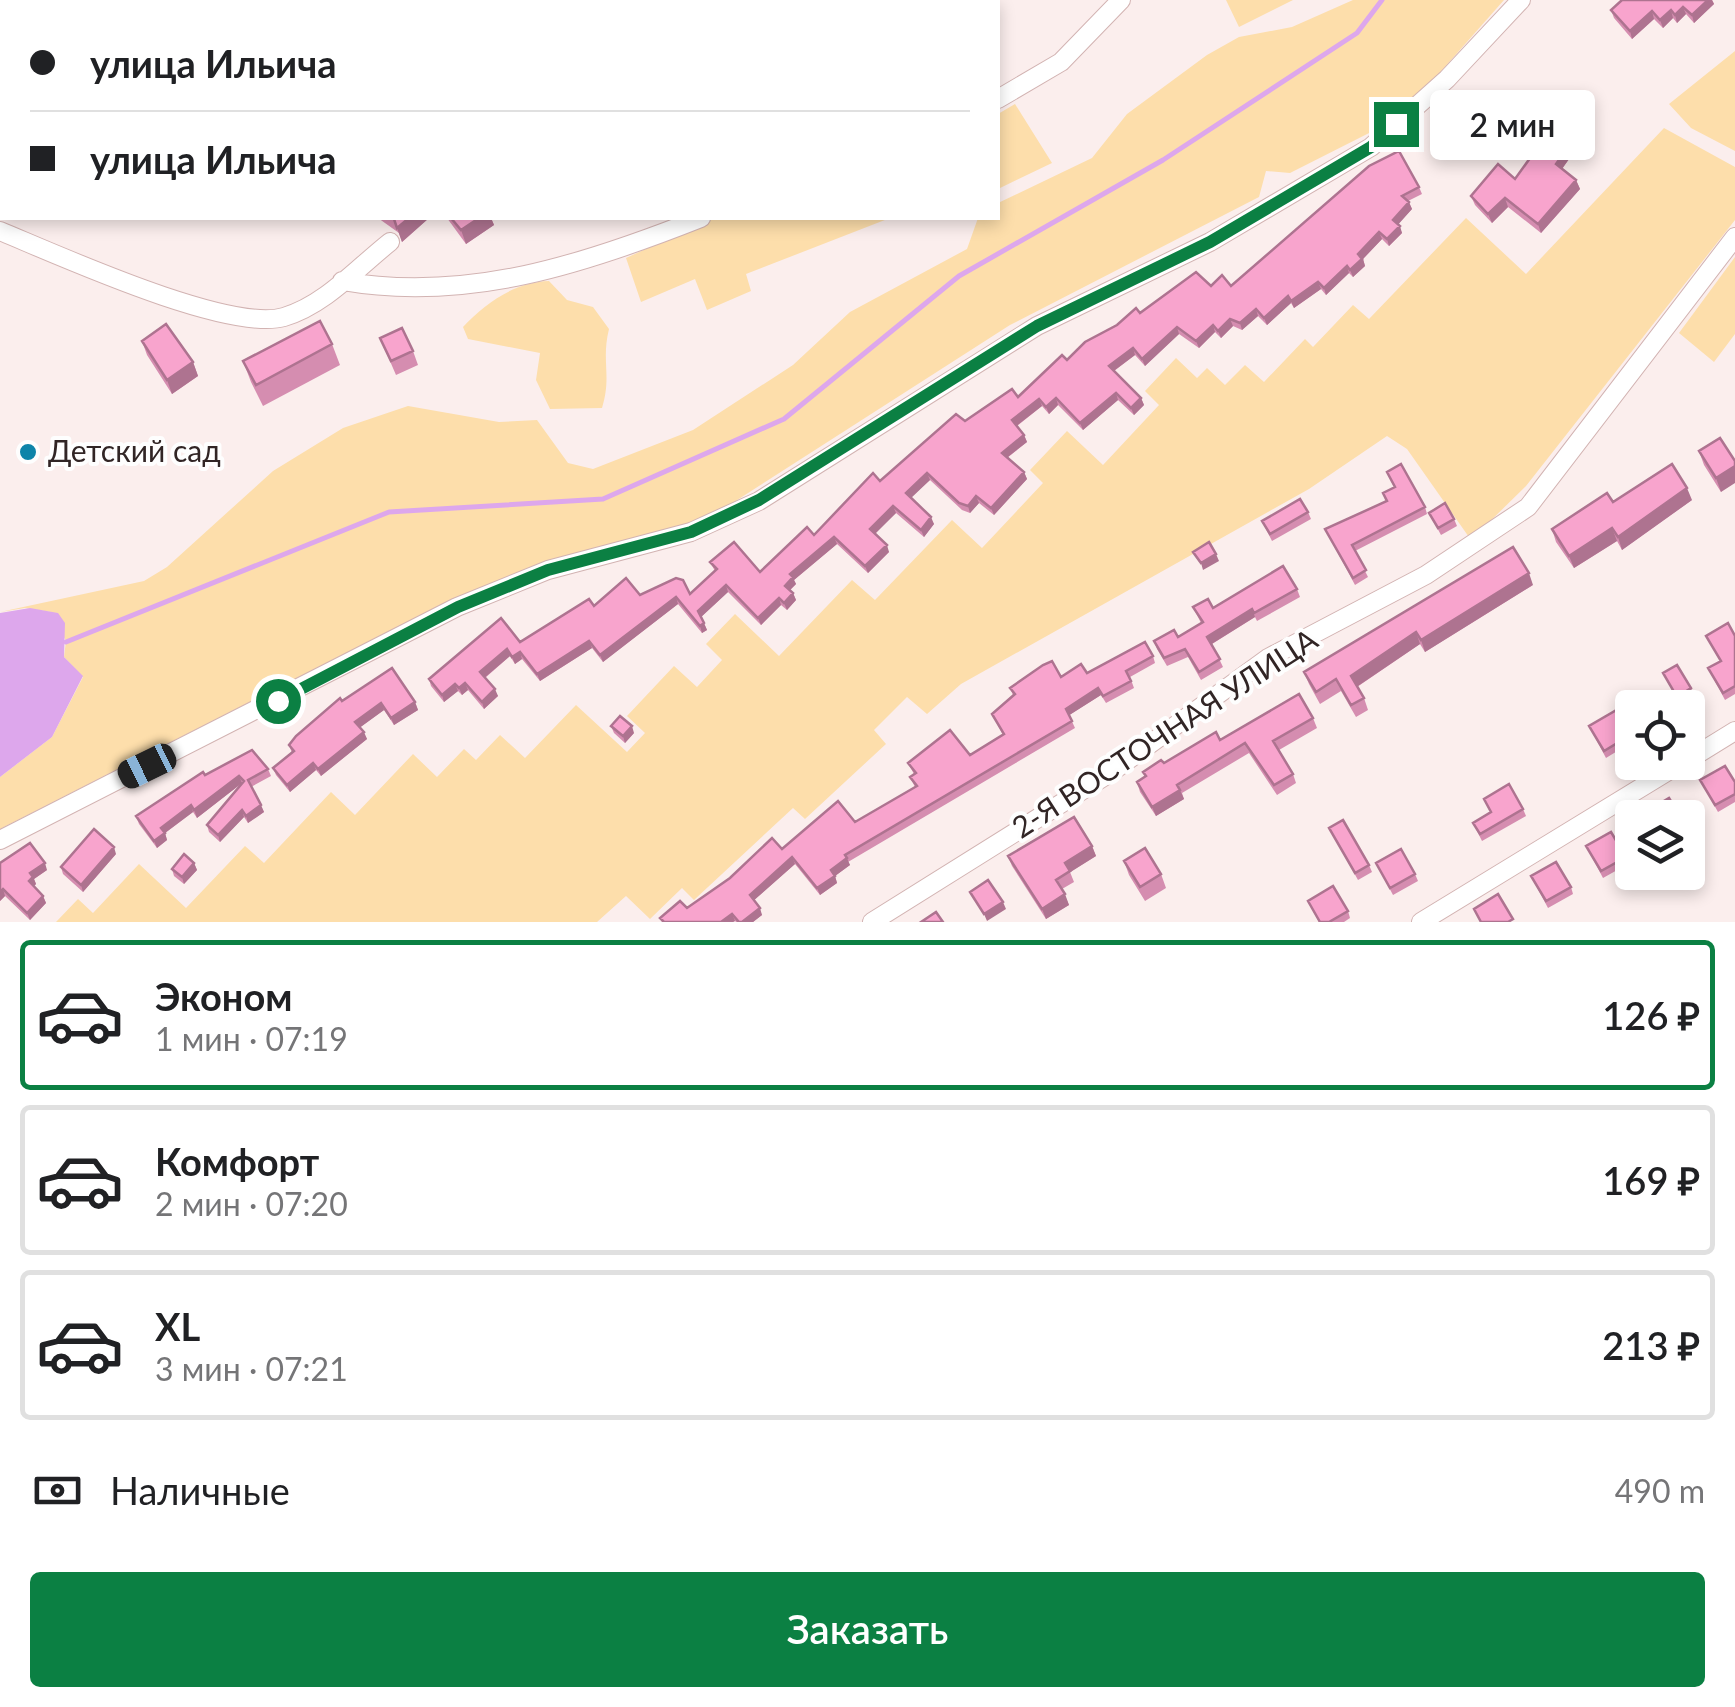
<!DOCTYPE html>
<html lang="ru">
<head>
<meta charset="utf-8">
<style>
	body { margin:0; font-family:Lato,sans-serif; background:#f6f6f6; color:#202124; height:100vh; display:flex; flex-direction:column; font-size:38px; white-space:nowrap }
	* { box-sizing:border-box; margin:0 }
	p { font-size:32px; color:#757577 }
	.icon { flex:none; width:55px; height:55px; fill:none; stroke:currentColor; stroke-width:2; stroke-linecap:round; stroke-linejoin:round }
	.map { position:relative; height:922px; overflow:hidden }
	.panel { display:flex; flex-direction:column; background:#fff; flex:1 }
	.panel>* { flex:none }
	.guide { position:absolute; left:0px; top:0px; width:1000px; height:220px; box-shadow:0 5px 15px #0003; display:grid; align-content:center; height:220px; padding:0 30px; background:#fff }
	.fabs { position:absolute; left:1615px; top:690px; display:grid; gap:20px }
	.fabs a { display:grid; place-items:center; width:90px; height:90px; border-radius:10px; background:#fff; box-shadow:0 5px 15px #0003; font-size:50px }
	.end { position:absolute; width:45px; height:45px; margin:-22px; border:12px solid #0b8043; background:#fff; box-shadow:0 0 0 5px #fff }
	.from { border-radius:50% }
	.bubble { position:absolute; height:70px; border-radius:10px; background:#fff; box-shadow:0 5px 15px #0003; font-size:32px; font-weight:600; line-height:70px; text-align:center }
	.car { position:absolute; width:30px; height:60px; margin:-30px -15px; border-radius:12px; box-shadow:0 0 8px 2px #0007; background:linear-gradient(#222 24%,#8ab4d8 0 40%,#222 0 76%,#8ab4d8 0 86%,#222 0) }
	.guide b { display:flex; align-items:center; gap:35px; height:95px; font-size:38px }
	.guide b+b { border-top:2px solid #e0e0e0 }
	.guide i { width:25px; height:25px; background:#202124 }
	ul { padding:18px 0 0; list-style:none }
	li { display:flex; align-items:center; gap:30px; height:150px; margin:0 20px 15px; padding:0 10px; border:5px solid #e0e0e0; border-radius:10px }
	li div { flex:1 }
	li b { display:block; font-size:38px }
	li em { font-style:normal; font-weight:600 }
	li.on { border-color:#0b8043 }
	li>.icon { width:90px; height:90px; stroke-width:1.5 }
	.pay { display:flex; align-items:center; gap:25px; height:110px; padding:0 30px; font-size:38px }
	.pay p { margin-inline-start:auto }
	.primary-button { display:flex; gap:20px; margin-top:auto; padding:20px 30px }
	.primary-button a { flex:1; height:115px; border-radius:10px; background:#0b8043; color:#fff; font-size:40px; font-weight:600; line-height:115px; text-align:center }
	.map>svg:first-child { display:block }
	.green { fill:#fddeab }
	.water { fill:#dda7ec }
	.lines { fill:none; stroke-linecap:round; stroke-linejoin:round }
	.stream { stroke:#dda7ec; stroke-width:5 }
	.minor-casing { stroke:#d2b3b2; stroke-width:20 }
	.minor { stroke:#fff; stroke-width:18 }
	.wall { fill:#d58db0 }
	.shaded-wall { fill:#ae7390 }
	.building { fill:#f8a4cd; stroke:#ae7390; stroke-width:2.5 }
	.route { stroke:#0b8043; stroke-width:12 }
	.poi-dot { fill:#0e84a9; stroke:#fefefe; stroke-width:4 }
	.labels { text-anchor:middle; stroke-width:8; stroke-linejoin:round; paint-order:stroke }
	.poi-label { font-size:30px; fill:#312525; stroke:#fefefe; text-anchor:start }
	.street-label { font-size:30px; fill:#312525; stroke:#fefefe }
</style>
</head>
<body>
<div class="map">
<svg width="1735" height="922" viewBox="0 0 1735 922">
	<rect width="100%" height="100%" fill="#fbeeed"/>
	<path class="green" d="M359 0H542L545 2H357Z
		M582 0H856L578 2Z
		M1226 0H1293L1239 27Z
		M1353 0H1504L1421 94 1379 128 1290 173 1266 171 1259 197 1010 325 731 504 674 529 538 564 455 598 0 829V777L52 737 83 677 64 657 66 641 51 612 25 608 0 612 144 581 167 567 273 471 343 428 408 406 499 422 537 420 568 463 593 469 693 430 793 365 850 312 967 249 978 218H998V203L1092 158 1127 114 1207 55 1239 37 1292 27Z
		M1735 51V151L1691 128 1669 104Z
		M1015 104 1052 163 998 189V114Z
		M1664 128 1735 167V220L1526 486 1471 540 1407 449 1387 436 1309 489 961 684 927 714 907 697 874 730 886 744 805 819 793 808 694 900 682 888 650 919 626 896 597 922H56L78 899 93 913 139 864 186 908 245 846 264 863 331 792 355 815 413 754 437 777 464 749 476 760 500 735 525 758 576 705 627 752 645 733 627 716 674 666 697 687 722 660 706 644 735 614 779 656 852 580 875 600 952 520 982 548 1043 483 1030 470 1067 431 1103 465 1159 405 1145 391 1176 358 1197 378 1207 368 1225 385 1245 365 1264 382 1305 339 1313 347 1353 305 1369 319 1466 218 1526 274Z
		M714 218H890L746 274 751 291 707 310 695 279 641 302 626 258Z
		M1735 257V334L1714 362 1679 333Z
		M549 281 567 300 593 307 609 329C601 361 612 376 602 408L550 409 536 380 540 353 468 339 463 327C485 303 515 282 549 281Z"/>
	<path class="water" d="M30 608 58 613 65 623 64 657 83 676 52 737 0 777V613Z"/>
	<g class="lines">
		<path class="stream" d="M66 642 389 512 603 499 784 419 959 276 1163 160 1357 33 1382 0"/>
		<defs>
			<path id="minor" d="M998 99 1061 62 1121 0
				M0 231C58 255 229 333 284 317 325 305 357 268 390 242
				M342 281C467 303 585 264 701 218
				M1688 760 1735 731
				M0 840 457 607 548 570 691 532 759 501 1037 326 1210 242 1371 147 1447 79 1521 0
				M872 922 1113 771 1268 658 1426 575 1528 507 1735 237
				M1421 922 1683 762"/>
		</defs>
		<use href="#minor" class="minor-casing"/>
		<use href="#minor" class="minor"/>
	</g>
	<path class="wall" d="M1622 0H1712L1714 4 1694 23 1686 14 1677 23 1673 18 1663 28 1654 19 1632 39 1614 18 1611 10Z
		M1579 145 1562 169 1576 180 1580 189 1541 233 1508 207 1492 223 1475 205 1471 196 1515 179Z
		M1419 187 1422 194 1408 201 1412 209 1398 224 1402 233 1389 246 1382 239 1363 259 1365 266 1353 277 1349 273 1326 295 1321 289 1294 308 1291 303 1267 325 1258 316 1242 330 1233 326 1221 338 1215 332 1199 348 1179 334 1145 366 1135 355 1114 371 1141 398 1144 405 1134 415 1118 400 1083 430 1058 405 1049 414 1042 406 1017 426 1024 435 1027 442 1007 458 1024 472 1027 479 994 515 979 503 970 513 962 510 930 480 911 497 934 524 924 537 896 513 875 533 889 552 868 573 837 544 794 580 796 584 790 590 793 593 796 600 787 610 781 605 761 625 728 592 701 617 707 630 702 633 678 604 603 662 592 648 540 681 522 659 515 664 510 656 485 678 498 696 484 709 468 690 462 695 458 691 444 702 431 686 429 679 520 642 594 606 640 595 690 594 715 571 710 562 760 572 814 535 880 481 965 421 1018 397 1067 360 1140 313 1211 286H1231Z
		M378 218H429L402 242 399 233Z
		M447 218H491L494 225 466 244Z
		M380 338 413 351 418 365 396 375Z
		M142 341 193 362 198 376 172 394 147 355Z
		M332 344 340 365 263 406 251 382 243 361Z
		M1699 451 1735 461 1721 492 1704 465Z
		M1387 472 1425 507 1427 514 1355 551 1368 577 1355 585 1325 529 1386 502 1383 493 1394 487Z
		M1692 500 1622 550 1617 541 1574 568 1556 542 1552 529 1613 502Z
		M1308 512 1311 519 1272 541 1262 521Z
		M1429 513 1454 519 1457 526 1441 535Z
		M1533 585 1425 652 1420 644 1357 687 1364 698 1368 710 1356 717 1341 691 1320 704 1309 684 1304 672Z
		M1297 589 1300 597 1257 621 1255 617 1212 644 1223 667 1201 680 1188 657 1167 666 1157 649 1154 641 1178 637 1201 623 1193 607 1213 608Z
		M1706 636H1735V694L1725 700 1708 668 1720 661Z
		M1153 656 1155 663 1130 677 1134 688 1106 703 1101 695 1069 715 1075 728 848 862 850 865 835 876 837 883 820 895 795 864 754 900 762 915 753 922H736L735 921 733 922H662L660 918 687 908 782 849 855 822 915 787 910 777 914 774 908 763 970 755 1003 735 992 714 1013 695 1010 688 1087 673Z
		M1663 673 1691 688 1694 695 1680 704Z
		M342 701 415 702 418 710 394 725 384 710 360 727 367 739 321 776 316 770 290 792 276 775 273 768 292 753 289 745Z
		M1632 712V742L1606 758 1589 726 1625 716Z
		M1313 718 1317 728 1279 750 1293 774 1296 783 1277 795 1249 753 1182 793 1184 799 1156 816 1140 792 1137 782 1145 777 1143 772 1220 740Z
		M611 726 634 733 625 743 614 733Z
		M268 769 271 776 251 787 264 812 248 823 244 817 220 842 209 832 207 825 242 783 197 818 193 812 165 833 167 840 157 848 139 824 136 816 205 775Z
		M1700 780 1735 782V802L1718 812Z
		M1484 799 1523 809 1526 816 1482 841 1473 823 1490 812Z
		M1329 828 1369 865 1372 872 1358 880Z
		M1092 846 1096 856 1070 872 1074 882 1062 889 1069 905 1046 919 1012 866 1008 856Z
		M1586 846 1626 857 1628 864 1603 878Z
		M116 854 83 892 63 874 61 867Z
		M1124 861 1161 874 1166 888 1145 901 1129 875Z
		M0 863 47 870 34 879 36 884 34 886 43 896 46 903 30 920 5 896 0 901Z
		M194 863 197 870 184 884 174 876 172 869Z
		M1376 863 1415 874 1418 881 1393 895Z
		M1531 876 1571 887 1573 894 1548 908Z
		M1308 901 1348 911 1350 918 1344 922H1319Z"/>
	<path class="shaded-wall" d="M1708 0H1712L1714 4 1694 23 1692 15Z
		M1683 7 1686 14 1677 23 1675 15Z
		M1671 10 1673 18 1663 28 1660 20Z
		M1652 11 1654 19 1632 39 1630 31Z
		M1576 136 1579 145 1559 173 1556 164Z
		M1576 180 1580 189 1541 233 1538 224Z
		M1505 198 1508 207 1492 223 1488 214Z
		M1409 202 1412 209 1396 227 1393 220Z
		M409 218H429L402 242 397 228Z
		M479 218H491L494 225 466 244 461 230Z
		M1400 226 1402 233 1389 246 1387 239Z
		M1379 232 1382 239 1363 259 1365 266 1353 277 1350 270 1358 254Z
		M1347 266 1349 273 1326 295 1324 288Z
		M1318 282 1321 289 1294 308 1291 301Z
		M1288 296 1291 303 1267 325 1264 318Z
		M1256 309 1258 316 1242 330 1240 323Z
		M1230 319 1233 326 1221 338 1218 331Z
		M1213 325 1215 332 1199 348 1196 341Z
		M1177 327 1179 334 1145 366 1142 359Z
		M1133 348 1135 355 1111 373 1109 366Z
		M193 362 198 376 172 394 167 380Z
		M1116 393 1118 400 1083 430 1080 423Z
		M1056 398 1058 405 1049 414 1046 407Z
		M1141 398 1144 405 1134 415 1131 408Z
		M1039 399 1042 406 1015 427 1012 420Z
		M1024 435 1027 442 1004 460 1002 453Z
		M1735 466V483L1721 492 1716 478Z
		M1024 472 1027 479 994 515 991 508Z
		M927 473 930 480 909 500 906 493Z
		M1687 488 1692 500 1622 550 1618 537Z
		M976 496 979 503 970 513 968 506Z
		M893 506 896 513 873 536 870 529Z
		M931 517 934 524 924 537 921 530Z
		M1612 528 1617 541 1574 568 1569 556Z
		M834 537 837 544 794 580 796 584 787 593 785 586 790 574Z
		M887 545 889 552 868 573 865 566Z
		M1216 554 1219 561 1203 570 1201 563Z
		M1529 573 1533 585 1425 652 1421 640Z
		M726 585 728 592 700 618 698 611Z
		M793 593 796 600 787 610 784 603Z
		M676 597 678 604 603 662 600 655Z
		M779 598 781 605 761 625 758 618Z
		M1252 609 1255 617 1210 645 1207 637Z
		M704 623 707 630 702 633 700 626Z
		M1416 632 1420 644 1355 688 1351 676Z
		M589 641 592 648 540 681 537 674Z
		M507 649 510 656 483 679 480 672Z
		M520 652 522 659 515 664 512 657Z
		M465 683 468 690 462 695 459 688Z
		M455 684 458 691 444 702 442 695Z
		M1098 688 1101 695 1068 716 1066 709Z
		M495 689 498 696 484 709 482 702Z
		M415 702 418 710 394 725 391 718Z
		M381 703 384 710 358 729 355 722Z
		M632 726 634 733 625 743 623 736Z
		M364 732 367 739 321 776 318 769Z
		M313 763 316 770 290 792 287 785Z
		M239 776 242 783 197 818 194 810Z
		M1180 790 1184 799 1156 816 1152 807Z
		M191 805 193 812 165 833 167 840 157 848 154 841 161 828Z
		M261 805 264 812 248 823 246 816Z
		M242 810 244 817 220 842 218 835Z
		M1092 846 1096 856 1069 873 1065 863Z
		M114 847 116 854 83 892 81 885Z
		M792 857 795 864 752 902 750 895Z
		M847 858 850 865 835 876 837 883 820 895 817 888 831 870Z
		M45 863 47 870 34 879 36 884 32 888 29 881 30 873Z
		M194 863 197 870 184 884 182 877Z
		M3 889 5 896 0 901V892Z
		M1065 894 1069 905 1046 919 1042 909Z
		M43 896 46 903 30 920 27 913Z
		M1003 902 1006 909 987 921 984 914Z
		M760 908 762 915 753 922H742Z
		M732 914 735 921 733 922H721Z"/>
	<path class="building" d="M1622 0H1708L1692 15 1683 7 1675 15 1671 10 1660 20 1652 11 1630 31 1611 10Z
		M1556 122 1576 136 1556 164 1576 180 1538 224 1505 198 1488 214 1471 196 1498 164 1515 179Z
		M1399 151 1419 187 1402 196 1409 202 1393 220 1400 226 1387 239 1379 232 1358 254 1362 259 1350 270 1347 266 1324 288 1318 282 1291 301 1288 296 1264 318 1256 309 1240 323 1230 319 1218 331 1213 325 1196 341 1177 327 1142 359 1133 348 1109 366 1141 398 1131 408 1116 393 1080 423 1056 398 1046 407 1039 399 1012 420 1024 435 1002 453 1024 472 991 508 976 496 968 506 959 503 927 473 906 493 931 517 921 530 893 506 870 529 887 545 865 566 834 537 790 574 793 577 785 586 793 593 784 603 779 598 758 618 726 585 698 611 704 623 700 626 676 597 600 655 589 641 537 674 520 652 512 657 507 649 480 672 495 689 482 702 465 683 459 688 455 684 442 695 429 679 501 618 520 642 589 599 594 606 626 578 640 595 676 578 683 580 690 594 717 569 710 562 734 542 760 572 807 527 814 535 873 473 880 481 956 414 965 421 1012 389 1018 397 1062 355 1067 360 1085 342 1117 325 1136 308 1140 313 1196 272 1211 286 1222 275 1231 286 1369 166Z
		M391 218H409L397 228 394 219Z
		M451 218H479L461 230Z
		M320 321 332 344 256 385 243 361Z
		M166 324 193 362 167 380 142 341Z
		M402 328 413 351 391 361 380 338Z
		M1720 438 1735 461V466L1716 478 1699 451Z
		M1401 464 1425 507 1352 545 1366 570 1353 578 1325 529 1387 501 1383 493 1395 487 1387 472Z
		M1672 464 1687 488 1618 537 1612 528 1569 556 1552 529 1607 493 1613 502Z
		M1300 499 1308 512 1270 534 1262 521Z
		M1445 503 1454 519 1438 528 1429 513Z
		M1209 542 1216 554 1201 563 1193 552Z
		M1513 547 1529 573 1421 640 1416 632 1351 676 1364 698 1351 705 1336 679 1316 692 1304 672Z
		M1283 566 1297 589 1254 613 1252 609 1207 637 1220 659 1199 672 1185 649 1164 658 1154 641 1174 630 1178 637 1203 622 1193 607 1208 599 1213 608Z
		M1728 623 1735 636V686L1723 693 1708 668 1721 661 1706 636Z
		M1145 642 1153 656 1126 671 1131 681 1103 696 1098 688 1066 709 1072 721 845 855 847 858 831 870 835 876 817 888 792 857 750 895 760 908 742 922H739L732 914 721 922H664L660 918 680 901 687 908 730 878 772 838 782 849 838 801 855 822 917 786 910 777 916 773 908 763 950 730 970 755 1004 734 992 714 1015 694 1010 688 1043 665 1052 661 1061 677 1081 664 1087 673Z
		M1677 665 1691 688 1677 697 1663 673Z
		M392 668 415 702 391 718 381 703 355 722 364 732 318 769 313 763 287 785 273 768 294 751 289 745 296 736 340 698 342 701Z
		M1667 692 1676 708H1640Z
		M1299 694 1313 718 1273 741 1293 774 1274 785 1245 743 1177 785 1180 790 1152 807 1137 782 1146 776 1143 772 1161 760 1164 763 1216 732 1220 740Z
		M1620 708 1625 716 1632 712V734L1604 751 1589 726Z
		M620 716 632 726 623 736 611 726Z
		M252 750 268 769 248 780 261 805 246 816 242 810 218 835 207 825 244 781 239 776 194 810 191 805 161 828 165 833 154 841 136 816 203 772 205 775Z
		M1725 766 1735 782V794L1715 805 1700 780Z
		M1509 784 1523 809 1480 834 1473 823 1491 812 1484 799Z
		M1669 798 1681 818H1647L1644 813Z
		M1074 817 1092 846 1065 863 1070 871 1056 880 1065 894 1042 909 1008 856Z
		M1343 820 1369 865 1355 873 1329 828Z
		M94 829 114 847 81 885 61 867Z
		M1611 832 1626 857 1601 871 1586 846Z
		M30 843 45 863 30 873 33 877 29 881 43 896 27 913 3 889 0 892V863Z
		M1145 848 1161 874 1140 887 1124 861Z
		M1401 849 1415 874 1390 888 1376 863Z
		M184 854 194 863 182 877 172 869Z
		M1556 862 1571 887 1546 901 1531 876Z
		M988 880 1003 902 984 914 970 892Z
		M1333 886 1348 911 1329 922H1320L1308 901Z
		M1498 894 1513 919 1508 922H1481L1474 909Z
		M936 912 943 922H921Z"/>
	<g class="lines">
		<path class="route" d="M278 701 458 607 548 570 691 532 759 500 1037 326 1210 242 1371 147 1396 124"/>
	</g>
	<circle class="poi-dot" cx="28" cy="452" r="10"/>
	<g class="labels">
		<g class="poi-label">
			<text x="48" y="462">Детский сад</text>
		</g>
		<g class="street-label">
			<text transform="translate(1165 734) rotate(-33)" y="10">2-Я ВОСТОЧНАЯ УЛИЦА</text>
		</g>
	</g>
</svg>
<div class="fabs">
<a><svg class="icon" aria-label="locate" viewBox="0 0 24 24"><circle cx="12" cy="12" r="6"/><path d="M12 2v4M12 18v4M2 12h4M18 12h4"/></svg></a>
<a><svg class="icon" aria-label="layers" viewBox="0 0 24 24"><path d="M12 4l9 5-9 5-9-5zM3 14l9 5 9-5"/></svg></a>
</div>
<i class="end from" style="left:278px;top:701px"></i>
<i class="end" style="left:1396px;top:124px"></i>
<div class="bubble" style="left:1430px;top:90px;width:165px">2 мин</div>
<i class="car" style="left:147px;top:766px;rotate:244deg"></i>
<div class="guide">
<b><i class="from"></i>улица Ильича</b>
<b><i></i>улица Ильича</b>
</div>
</div>
<section class="panel">
<ul>
<li class="on"><svg class="icon" aria-label="car" viewBox="0 0 24 24"><path d="M5 17H2v-5l4-1 3-4h7l3 4 3 1v5h-3M9 17h6M6 11h13"/><circle cx="7" cy="17" r="2"/><circle cx="17" cy="17" r="2"/></svg><div><b>Эконом</b><p>1 мин · 07:19</p></div><em>126 ₽</em></li>
<li><svg class="icon" aria-label="car" viewBox="0 0 24 24"><path d="M5 17H2v-5l4-1 3-4h7l3 4 3 1v5h-3M9 17h6M6 11h13"/><circle cx="7" cy="17" r="2"/><circle cx="17" cy="17" r="2"/></svg><div><b>Комфорт</b><p>2 мин · 07:20</p></div><em>169 ₽</em></li>
<li><svg class="icon" aria-label="car" viewBox="0 0 24 24"><path d="M5 17H2v-5l4-1 3-4h7l3 4 3 1v5h-3M9 17h6M6 11h13"/><circle cx="7" cy="17" r="2"/><circle cx="17" cy="17" r="2"/></svg><div><b>XL</b><p>3 мин · 07:21</p></div><em>213 ₽</em></li>
</ul>
<div class="pay"><svg class="icon" aria-label="cash" viewBox="0 0 24 24"><path d="M3 7h18v10H3z"/><circle cx="12" cy="12" r="2"/></svg>Наличные<p>490 m</p></div>
<div class="primary-button"><a>Заказать</a></div>
</section>
</body>
</html>
